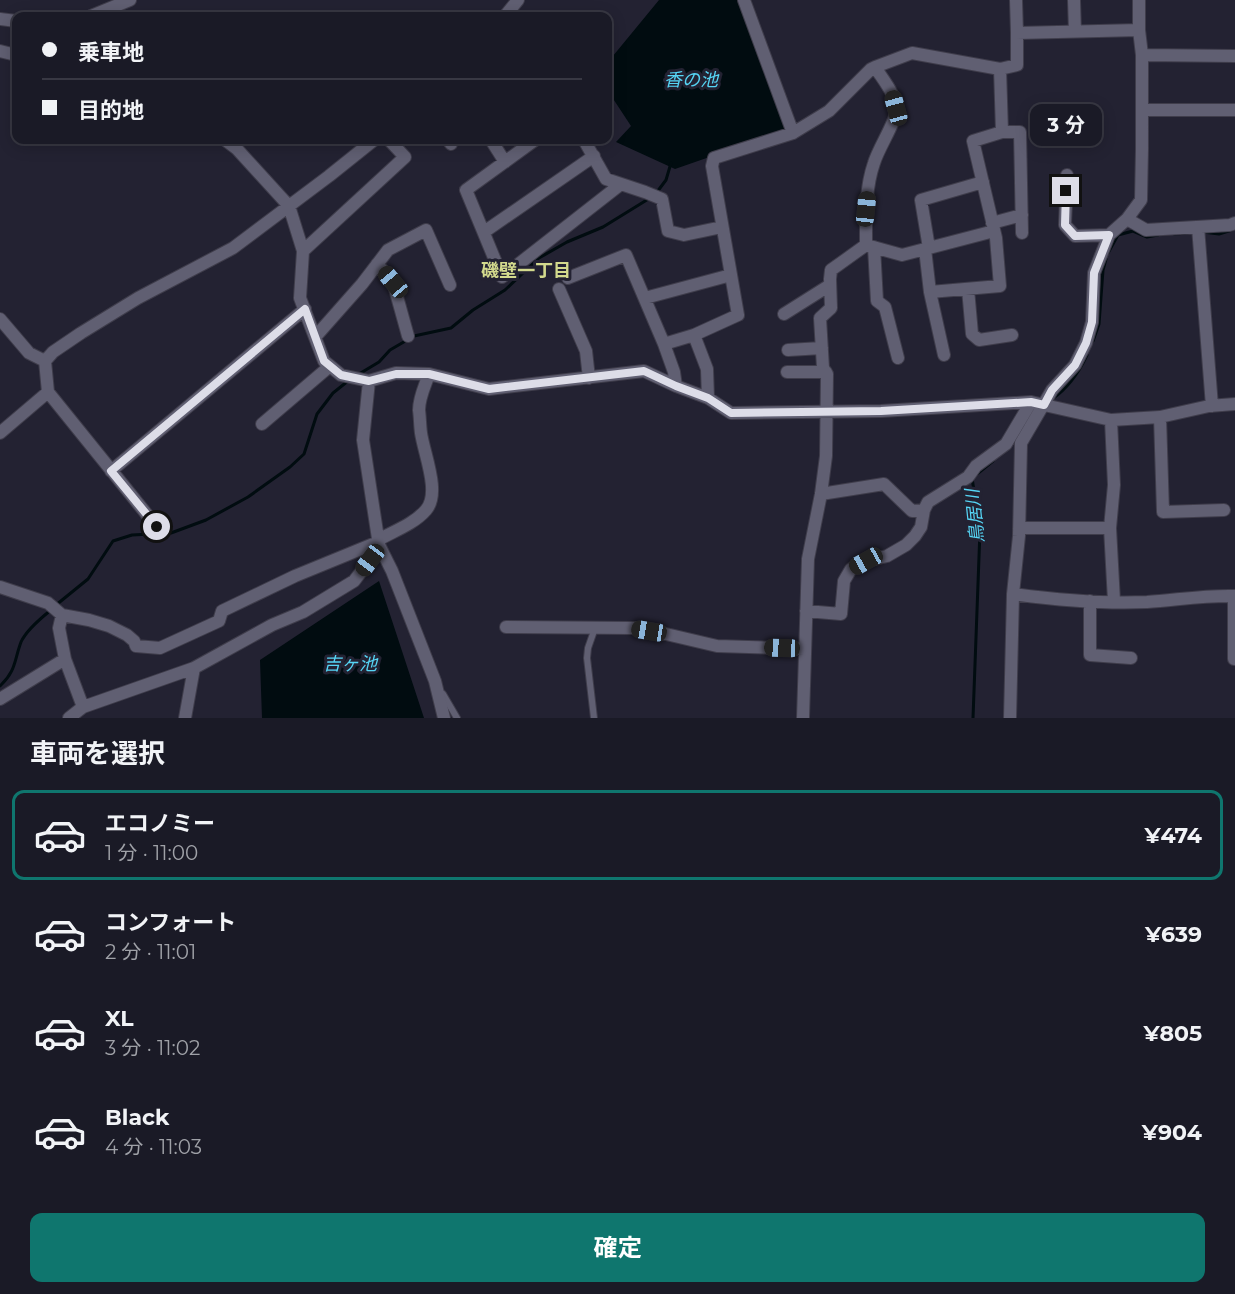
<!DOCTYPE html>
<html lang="ja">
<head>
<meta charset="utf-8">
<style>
	body { margin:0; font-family:Montserrat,"Noto Sans JP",sans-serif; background:#23232e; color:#f1f3f6; height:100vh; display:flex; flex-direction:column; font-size:22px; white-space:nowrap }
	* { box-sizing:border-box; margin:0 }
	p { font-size:20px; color:#9fa1a7 }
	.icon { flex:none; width:33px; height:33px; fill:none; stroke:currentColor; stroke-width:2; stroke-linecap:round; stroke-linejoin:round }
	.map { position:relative; height:718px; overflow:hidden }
	.sheet { display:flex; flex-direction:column; background:#1a1a26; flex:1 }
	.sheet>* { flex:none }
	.banner { position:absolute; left:12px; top:12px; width:600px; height:132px; border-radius:12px; box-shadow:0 3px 15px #0003,0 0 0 2px #383843; display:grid; align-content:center; height:132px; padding:0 30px; background:#1a1a26 }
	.end { position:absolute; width:27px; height:27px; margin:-14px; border:8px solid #dddde8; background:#111; box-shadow:0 0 0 3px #111 }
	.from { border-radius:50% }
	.bubble { position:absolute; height:42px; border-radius:12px; background:#1a1a26; box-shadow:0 3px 15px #0003,0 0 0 2px #383843; font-size:20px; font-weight:700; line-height:42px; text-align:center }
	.car { position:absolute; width:18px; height:36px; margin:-18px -9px; border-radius:8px; box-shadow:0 0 4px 2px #0007; background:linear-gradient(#222 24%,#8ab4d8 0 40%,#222 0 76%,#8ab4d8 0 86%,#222 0) }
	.banner b { display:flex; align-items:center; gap:21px; height:57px; font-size:22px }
	.banner b+b { border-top:2px solid #383843 }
	.banner i { width:15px; height:15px; background:#f1f3f6 }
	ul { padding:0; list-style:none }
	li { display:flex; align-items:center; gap:18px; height:90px; margin:0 12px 9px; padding:0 18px; border:3px solid transparent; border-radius:12px }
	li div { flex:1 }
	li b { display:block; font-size:22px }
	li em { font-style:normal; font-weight:700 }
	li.current { border-color:#0f766e }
	li>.icon { width:54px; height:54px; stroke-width:1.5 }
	h2 { padding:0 30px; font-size:27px; line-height:72px }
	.action { display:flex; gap:12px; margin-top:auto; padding:12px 30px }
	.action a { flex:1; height:69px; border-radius:12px; background:#0f766e; color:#fff; font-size:24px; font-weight:700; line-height:69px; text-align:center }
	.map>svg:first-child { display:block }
	.water { fill:#010c10 }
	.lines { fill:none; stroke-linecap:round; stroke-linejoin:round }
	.stream { stroke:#010c10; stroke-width:3 }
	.service-casing { stroke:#3f3d4b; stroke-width:8 }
	.minor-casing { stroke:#3f3d4b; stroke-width:14 }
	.service { stroke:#605f72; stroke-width:6 }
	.minor { stroke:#605f72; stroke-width:12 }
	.route { stroke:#dddde8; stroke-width:8 }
	.labels { text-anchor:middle; stroke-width:6; stroke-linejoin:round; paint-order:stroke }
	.water-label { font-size:18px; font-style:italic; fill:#56d5f5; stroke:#232232 }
	.neighbourhood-label { font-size:18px; font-weight:bold; fill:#d3da8d; stroke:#232232 }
</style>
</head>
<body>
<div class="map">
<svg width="1235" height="718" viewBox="0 0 1235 718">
	<rect width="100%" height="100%" fill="#232232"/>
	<path class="water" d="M659 0H744L787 130 675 169 616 142 631 126 608 91V62Z
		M379 581 424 718H262L260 660Z"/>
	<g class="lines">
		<path class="stream" d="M657 192 666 180 671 163
			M1203 232 1219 234 1232 230
			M1174 234 1188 233
			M1108 253 1118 235 1133 231 1147 237 1158 235
			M1093 341 1099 324 1103 270 1106 259
			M359 374 379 362 390 350 414 336 451 328 473 310 505 290 539 258 567 242 603 227 650 198
			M1052 399C1068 388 1079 372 1087 355
			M977 474 993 461
			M972 478 980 530 973 718
			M56 605 88 579 113 541 132 535 171 533 206 520 248 497 290 467 304 454 317 414 333 393 348 381
			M0 686C16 671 14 661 21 642 26 631 41 618 51 610"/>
		<defs>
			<path id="service" d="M443 694 457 718
				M594 718 587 658 588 648 595 628"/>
			<path id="minor" d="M744 0 793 133
				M1016 0 1017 33 1139 30
				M1074 0 1075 32
				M91 16 130 0
				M505 16 518 0
				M0 19 16 21
				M0 51 16 55
				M1142 55 1235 56
				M1000 69 1017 65V33
				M1142 110H1235
				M225 140 237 149 289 206 303 251 300 298 324 361 341 375 369 381 396 373 429 374 489 389 644 371 676 386 708 398 731 413 881 411 1031 402 1111 420 1160 417 1209 406 1235 404
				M448 140 451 144
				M491 140 505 162
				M535 140 466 190 502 277 621 184 606 179 584 140
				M1067 175 1065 225 1075 236 1109 235
				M621 184 645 192 662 199 668 231 684 235 722 227
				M1127 219 1146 230 1230 225 1235 223
				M992 223 1022 215
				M1198 227 1212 406
				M484 232 594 156
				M866 245 902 255 994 231
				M874 247 877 301 885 307 898 358
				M929 248 921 200 983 182
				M925 249 930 292 944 355
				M303 251 405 157 389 140
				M377 264 393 282 408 336
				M568 278 626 255 664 344
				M559 289 586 351 589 378
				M968 289 972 334 979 340 1012 335
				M930 292 1000 286 996 238 973 141 1002 132
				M645 298 731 275
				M784 314 830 285
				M0 319 29 353 45 361
				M694 335 707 369 708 398
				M316 336 362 284 388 250 426 230 450 285
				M788 350 822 348
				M787 372H826
				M676 386 674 372 664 344 694 335 738 315 712 166 714 158 793 133 829 111 871 69 875 67 912 53 1000 69 1002 132H1020L1022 233
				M1160 417 1163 512 1224 510
				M1111 420 1114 485 1110 528 1114 601
				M262 424 330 366
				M0 433 48 392
				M111 471 305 309
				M821 494 884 484 912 511 924 510
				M157 527 48 392 45 361 53 352 81 333 138 298 233 248 329 176 374 140
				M1019 528H1110
				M378 540C394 531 414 524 426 510 441 493 424 454 421 433 420 426 420 417 419 410 419 397 425 386 429 374
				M379 545 392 571 435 681 444 718
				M0 587 48 603 62 615 89 620 109 626 127 635 134 641 136 646 160 648 219 621 222 611 295 576 378 542
				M1013 594C1057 600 1102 604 1147 602 1177 600 1205 595 1235 596
				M1234 596V659
				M1090 601V655L1131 658
				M806 611 841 614 844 581 851 569 866 561 887 556 906 545 915 536 921 527 924 510 928 502 968 477 976 466 1006 444 1031 402
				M62 615 59 628 65 659 83 707
				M506 627 633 628 666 634 717 646 804 649
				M0 699 65 659
				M69 718 83 707 194 668 272 625 303 612 354 581 370 560 379 545 363 440 369 381
				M185 718 194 668
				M803 718 808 559 821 494 826 456 827 374 823 368 820 318 831 308 830 279 831 270 866 245C866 217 865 189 874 163 878 149 895 123 896 112 897 95 883 80 875 67
				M1010 718 1013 594 1019 536 1021 443 1052 390 1075 365 1086 343 1092 322 1094 273 1109 235 1127 219 1141 200 1142 148V55L1139 30V0"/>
		</defs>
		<use href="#service" class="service-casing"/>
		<use href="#minor" class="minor-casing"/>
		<use href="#service" class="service"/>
		<use href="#minor" class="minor"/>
	</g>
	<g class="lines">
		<path class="route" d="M157 527 111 471 305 309 324 361 341 375 369 381 396 374H429L489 389 644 371 676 386 708 398 731 413 881 411 1031 402 1044 405 1052 390 1075 365 1086 343 1092 322 1094 273 1109 235 1075 236 1065 225 1066 191"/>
	</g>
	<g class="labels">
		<g class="water-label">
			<text x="691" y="86">香の池</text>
			<text transform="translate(975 516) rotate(-96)" y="6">鳥居川</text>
			<text x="350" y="670">吉ヶ池</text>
		</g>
		<g class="neighbourhood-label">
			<text x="526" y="277">磯壁一丁目</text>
		</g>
	</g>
</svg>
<i class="end from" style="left:157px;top:527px"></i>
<i class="end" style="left:1066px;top:191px"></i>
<div class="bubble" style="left:1030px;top:104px;width:72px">3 分</div>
<i class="car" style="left:896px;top:108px;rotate:345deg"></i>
<i class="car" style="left:866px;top:209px;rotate:6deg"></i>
<i class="car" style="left:393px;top:282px;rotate:320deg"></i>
<i class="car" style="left:370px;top:560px;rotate:217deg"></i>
<i class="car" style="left:866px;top:561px;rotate:241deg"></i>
<i class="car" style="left:649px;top:631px;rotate:279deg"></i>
<i class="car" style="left:782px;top:648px;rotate:272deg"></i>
<div class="banner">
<b><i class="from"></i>乗車地</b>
<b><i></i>目的地</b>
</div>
</div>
<section class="sheet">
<h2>車両を選択</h2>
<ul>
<li class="current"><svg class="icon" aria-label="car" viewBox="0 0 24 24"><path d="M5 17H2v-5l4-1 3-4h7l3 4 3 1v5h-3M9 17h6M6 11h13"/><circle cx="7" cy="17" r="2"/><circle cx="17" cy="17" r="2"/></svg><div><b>エコノミー</b><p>1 分 · 11:00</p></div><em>¥474</em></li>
<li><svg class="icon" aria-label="car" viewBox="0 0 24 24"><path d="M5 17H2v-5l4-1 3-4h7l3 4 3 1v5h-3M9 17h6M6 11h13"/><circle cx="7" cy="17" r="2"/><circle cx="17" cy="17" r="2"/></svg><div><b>コンフォート</b><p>2 分 · 11:01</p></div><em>¥639</em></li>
<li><svg class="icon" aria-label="car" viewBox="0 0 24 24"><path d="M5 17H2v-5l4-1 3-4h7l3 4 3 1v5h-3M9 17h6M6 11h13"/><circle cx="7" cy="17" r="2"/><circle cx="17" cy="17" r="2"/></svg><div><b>XL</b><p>3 分 · 11:02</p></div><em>¥805</em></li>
<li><svg class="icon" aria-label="car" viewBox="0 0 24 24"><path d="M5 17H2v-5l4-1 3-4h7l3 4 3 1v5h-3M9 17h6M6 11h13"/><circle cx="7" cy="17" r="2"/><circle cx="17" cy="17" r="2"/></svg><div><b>Black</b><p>4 分 · 11:03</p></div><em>¥904</em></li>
</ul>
<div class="action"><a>確定</a></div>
</section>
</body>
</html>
